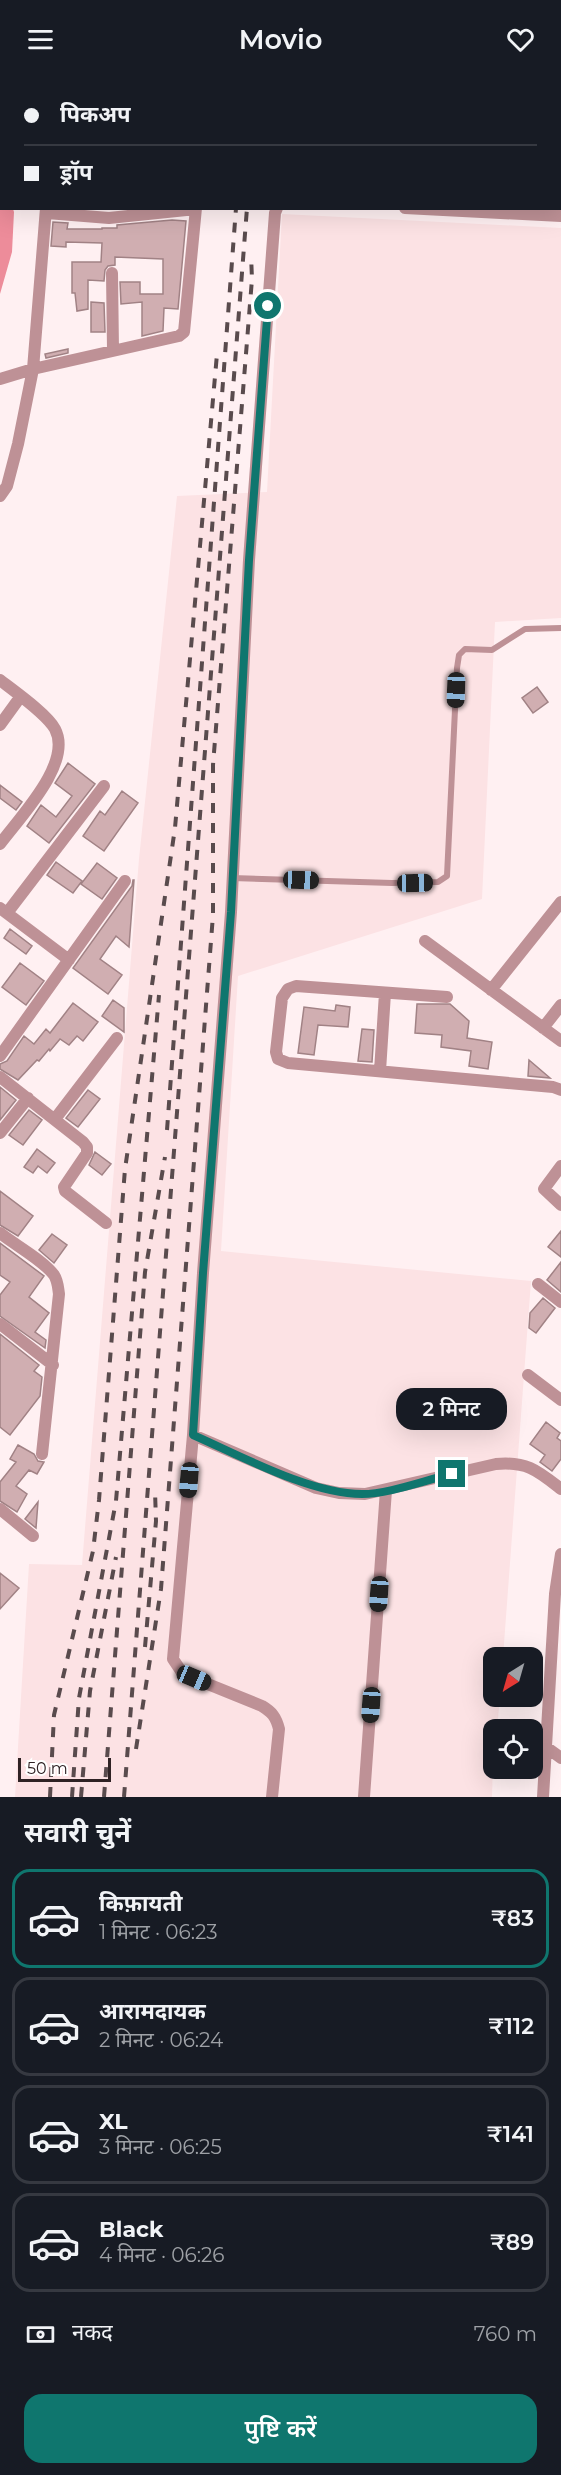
<!DOCTYPE html>
<html lang="hi">
<head>
<meta charset="utf-8">
<style>
	body { margin:0; font-family:Montserrat,"Noto Sans Devanagari",sans-serif; background:#20242c; color:#f1f3f6; height:100vh; display:flex; flex-direction:column; font-size:22px; white-space:nowrap }
	* { box-sizing:border-box; margin:0 }
	p { font-size:20px; color:#9ea1a6 }
	.icon { flex:none; width:33px; height:33px; fill:none; stroke:currentColor; stroke-width:2; stroke-linecap:round; stroke-linejoin:round }
	.map { position:relative; height:1719px; overflow:hidden }
	.drawer { display:flex; flex-direction:column; background:#171b24; flex:1 }
	.drawer>* { flex:none }
	.hud { position:absolute; left:0px; top:0px; width:561px; height:132px; box-shadow:0 6px 24px #0002; display:grid; align-content:center; height:132px; padding:0 24px; background:#171b24 }
	.needle { width:39px; rotate:217deg }
	.controls { position:absolute; left:483px; top:1569px; display:grid; gap:12px }
	.controls a { display:grid; place-items:center; width:60px; height:60px; border-radius:12px; background:#171b24; box-shadow:0 6px 24px #0002; font-size:30px }
	.scale { position:absolute; left:18px; bottom:15px; width:93px; box-sizing:border-box; padding-left:6px; border:3px solid #2f2224; border-top:0; font-size:16px; line-height:21px; white-space:nowrap; color:#2f2224; -webkit-text-stroke:4px #fff; paint-order:stroke }
	.end { position:absolute; width:27px; height:27px; margin:-14px; border:8px solid #0f766e; background:#fff; box-shadow:0 0 0 3px #fff }
	.from { border-radius:50% }
	.bubble { position:absolute; height:42px; border-radius:18px; background:#171b24; box-shadow:0 6px 24px #0002; font-size:20px; font-weight:600; line-height:42px; text-align:center }
	.car { position:absolute; width:18px; height:36px; margin:-18px -9px; border-radius:8px; box-shadow:0 0 4px 2px #0007; background:linear-gradient(#222 24%,#8ab4d8 0 40%,#222 0 76%,#8ab4d8 0 86%,#222 0) }
	.hud b { display:flex; align-items:center; gap:21px; height:57px; font-size:22px }
	.hud b+b { border-top:2px solid #363941 }
	.hud i { width:15px; height:15px; background:#f1f3f6 }
	ul { padding:0; list-style:none }
	li { display:flex; align-items:center; gap:18px; height:99px; margin:0 12px 9px; padding:0 12px; border:3px solid #363941; border-radius:18px }
	li div { flex:1 }
	li b { display:block; font-size:22px }
	li em { font-style:normal; font-weight:600 }
	li.active { border-color:#0f766e }
	li>.icon { width:54px; height:54px; stroke-width:1.5 }
	h2 { padding:0 24px; font-size:27px; line-height:72px }
	.pay { display:flex; align-items:center; gap:15px; height:66px; padding:0 24px; font-size:22px }
	.pay p { margin-inline-start:auto }
	.cta { display:flex; gap:12px; margin-top:auto; padding:12px 24px }
	.cta a { flex:1; height:69px; border-radius:18px; background:#0f766e; color:#fff; font-size:24px; font-weight:600; line-height:69px; text-align:center }
	header { display:flex; justify-content:space-between; align-items:center; height:78px; padding:0 24px; background:#171b24; font-size:27px; font-weight:600 }
	.map>svg:first-child { display:block }
	.built { fill:#fce2e4 }
	.water { fill:#ed8c9a }
	.building { fill:#d0aeb1; stroke:#a18285; stroke-width:1.5 }
	.lines { fill:none; stroke-linecap:round; stroke-linejoin:round }
	.service { stroke:#be9196; stroke-width:6 }
	.minor { stroke:#be9196; stroke-width:12 }
	.rail { stroke:#594b4d; stroke-width:4; stroke-dasharray:10 10; stroke-linecap:butt }
	.route { stroke:#0f766e; stroke-width:8 }
</style>
</head>
<body>
<header><svg class="icon" aria-label="menu" viewBox="0 0 24 24"><path d="M4 6h16M4 12h16M4 18h16"/></svg>Movio<svg class="icon" aria-label="heart" viewBox="0 0 24 24"><path d="M12 20l-8-8c-3-5 5-10 8-4 3-6 11-1 8 4z"/></svg></header>
<div class="map">
<svg width="561" height="1719" viewBox="0 0 561 1719">
	<rect width="100%" height="100%" fill="#fff0f2"/>
	<path class="built" d="M282 136 561 150V540L495 544 482 821 238 898 221 1173 531 1203 503 1579 494 1580V1618L500 1619 497 1651 494 1652 492 1719H15L29 1486 82 1487 139 781 177 418 267 414Z"/>
	<path class="water" d="M0 92 2 130 13 131 14 134 12 174 0 216Z"/>
	<path class="building" d="M172 142 186 143 178 231 164 230 163 253 142 258V224L121 226 120 204H140V216H163V181L115 179V187L108 188 105 192 104 203 88 202V231L77 233 75 215H72V184H101L102 165 66 164V169L51 168 53 144 68 145 67 151H102V150H117V147Z
		M91 224 104 225 105 254H91Z
		M68 271V275L46 280 45 276Z
		M537 609 548 624 533 635 522 620Z
		M68 685 95 706 49 765 27 748 41 727 56 739 72 718 55 705Z
		M0 707 22 724 16 732 0 720Z
		M122 713 138 725 104 773 83 758 100 733 105 737Z
		M56 784 82 803 73 815 47 797Z
		M97 785 117 800 102 821 81 806Z
		M133 802H134L129 869 116 858 100 881 122 897 108 916 73 890 132 808Z
		M10 851 32 868 26 876 4 860Z
		M20 885 44 903 26 927 2 909Z
		M113 922 124 930V954L102 938Z
		M73 925 98 944 83 963 77 958 69 967 60 961 50 973 49 971 39 983 37 982 18 1002 0 991V986L7 983 24 958 34 966 46 951 50 955Z
		M417 926H450L469 943 467 960 492 964 488 991 469 988 471 973 441 969 442 957 415 955Z
		M336 927 350 929 348 949 318 947 314 977 298 975 304 929 335 933Z
		M362 951 374 952 372 984 358 983Z
		M529 982 550 1000 528 998Z
		M0 1009 16 1022 0 1042Z
		M88 1012 100 1021 78 1049 66 1040Z
		M29 1032 42 1042 23 1067 9 1057Z
		M37 1071 55 1085 47 1095 38 1088 33 1095 24 1089Z
		M95 1074 111 1086 102 1097 89 1087Z
		M0 1113 33 1138 18 1158 0 1147Z
		M561 1153V1179L548 1169Z
		M52 1156 67 1167 54 1185 39 1172Z
		M0 1165 44 1198 29 1219 49 1235 35 1254 46 1262 45 1270 0 1238V1217L10 1204 0 1197Z
		M561 1184V1214L547 1202Z
		M543 1220 555 1230 536 1255 529 1250 530 1235Z
		M0 1256 39 1287 34 1293 42 1299 40 1318 10 1357 0 1349Z
		M546 1344 560 1355 557 1360 561 1363V1381L552 1393 540 1384 545 1377 530 1366Z
		M18 1367 34 1376 38 1383 44 1384 37 1396 29 1392 16 1408 27 1416 17 1434 0 1423V1404L16 1384 10 1381Z
		M38 1424 36 1450 25 1441Z
		M0 1495 19 1510 0 1531Z"/>
	<g class="lines">
		<path class="service" d="M232 800 392 805 438 804 447 798 457 590 459 577 465 571 492 572 525 551 561 550"/>
		<path class="minor" d="M63 0 64 2
			M199 2 202 0
			M337 2V0
			M513 2 515 0
			M560 31 561 32
			M0 39H2
			M560 70 561 67
			M405 130 561 138
			M47 135 109 140 196 131
			M112 195 113 272
			M0 301 33 291 179 258 184 254 196 130
			M0 418 7 408 18 366 33 291 46 130
			M0 602C14 613 47 636 55 651 73 685 20 739 0 766
			M0 647 21 618
			M0 830 69 882
			M7 835 104 708
			M425 863 561 963
			M491 912 561 824
			M447 919 296 908 288 911 282 920 276 974 278 981 288 985 553 1009 561 1012
			M543 950 561 927
			M0 978 125 803
			M380 993 385 915
			M0 999 83 1064 87 1069V1075L64 1109 65 1113 106 1145
			M55 1041 117 960
			M0 1055 28 1020
			M561 1088 544 1111 561 1127
			M0 1155C15 1167 43 1182 54 1197 58 1203 58 1210 59 1216L42 1376
			M538 1206 561 1224
			M0 1246 53 1287
			M528 1297 561 1322
			M193 1357 316 1410 339 1415 365 1416 496 1386C527 1383 538 1393 561 1411
			M0 1431 33 1458
			M546 1669 561 1680
			M272 1719 279 1651C276 1639 272 1634 262 1628L183 1596 173 1581 193 1357 203 1195 231 834 249 482 275 135 277 130
			M364 1719 386 1412
			M543 1719 555 1516 561 1476"/>
		<path class="rail" d="M246 2V0
			M256 2V0
			M167 1052 236 130
			M145 1569 156 1443 155 1413
			M136 1671 161 1511 213 837V687L252 201 251 177
			M50 1719 54 1637 93 1473 99 1422 125 1091 175 750 217 276
			M72 1719 79 1620 116 1423 159 917
			M81 1719 90 1613 116 1479
			M104 1719 145 1194 165 1079
			M124 1719 247 130"/>
	</g>
	<g class="lines">
		<path class="route" d="M268 228 249 482 231 834 203 1195 193 1357C241 1378 310 1416 362 1416 389 1416 425 1402 452 1396"/>
	</g>
</svg>
<div class="controls">
<a><svg class="needle" viewBox="-14 -14 28 28"><path d="M0-13l5 13h-10z" fill="#e53935"/><path d="M0 13l5-13h-10z" fill="#9ea1a6"/></svg></a>
<a><svg class="icon" aria-label="locate" viewBox="0 0 24 24"><circle cx="12" cy="12" r="6"/><path d="M12 2v4M12 18v4M2 12h4M18 12h4"/></svg></a>
</div>
<div class="scale">50 m</div>
<i class="end from" style="left:268px;top:228px"></i>
<i class="end" style="left:452px;top:1396px"></i>
<div class="bubble" style="left:396px;top:1310px;width:111px">2 मिनट</div>
<i class="car" style="left:456px;top:612px;rotate:182deg"></i>
<i class="car" style="left:301px;top:802px;rotate:92deg"></i>
<i class="car" style="left:415px;top:805px;rotate:89deg"></i>
<i class="car" style="left:189px;top:1402px;rotate:185deg"></i>
<i class="car" style="left:379px;top:1516px;rotate:184deg"></i>
<i class="car" style="left:194px;top:1600px;rotate:113deg"></i>
<i class="car" style="left:371px;top:1627px;rotate:184deg"></i>
<div class="hud">
<b><i class="from"></i>पिकअप</b>
<b><i></i>ड्रॉप</b>
</div>
</div>
<section class="drawer">
<h2>सवारी चुनें</h2>
<ul>
<li class="active"><svg class="icon" aria-label="car" viewBox="0 0 24 24"><path d="M5 17H2v-5l4-1 3-4h7l3 4 3 1v5h-3M9 17h6M6 11h13"/><circle cx="7" cy="17" r="2"/><circle cx="17" cy="17" r="2"/></svg><div><b>किफ़ायती</b><p>1 मिनट · 06:23</p></div><em>₹83</em></li>
<li><svg class="icon" aria-label="car" viewBox="0 0 24 24"><path d="M5 17H2v-5l4-1 3-4h7l3 4 3 1v5h-3M9 17h6M6 11h13"/><circle cx="7" cy="17" r="2"/><circle cx="17" cy="17" r="2"/></svg><div><b>आरामदायक</b><p>2 मिनट · 06:24</p></div><em>₹112</em></li>
<li><svg class="icon" aria-label="car" viewBox="0 0 24 24"><path d="M5 17H2v-5l4-1 3-4h7l3 4 3 1v5h-3M9 17h6M6 11h13"/><circle cx="7" cy="17" r="2"/><circle cx="17" cy="17" r="2"/></svg><div><b>XL</b><p>3 मिनट · 06:25</p></div><em>₹141</em></li>
<li><svg class="icon" aria-label="car" viewBox="0 0 24 24"><path d="M5 17H2v-5l4-1 3-4h7l3 4 3 1v5h-3M9 17h6M6 11h13"/><circle cx="7" cy="17" r="2"/><circle cx="17" cy="17" r="2"/></svg><div><b>Black</b><p>4 मिनट · 06:26</p></div><em>₹89</em></li>
</ul>
<div class="pay"><svg class="icon" aria-label="cash" viewBox="0 0 24 24"><path d="M3 7h18v10H3z"/><circle cx="12" cy="12" r="2"/></svg>नकद<p>760 m</p></div>
<div class="cta"><a>पुष्टि करें</a></div>
</section>
</body>
</html>
